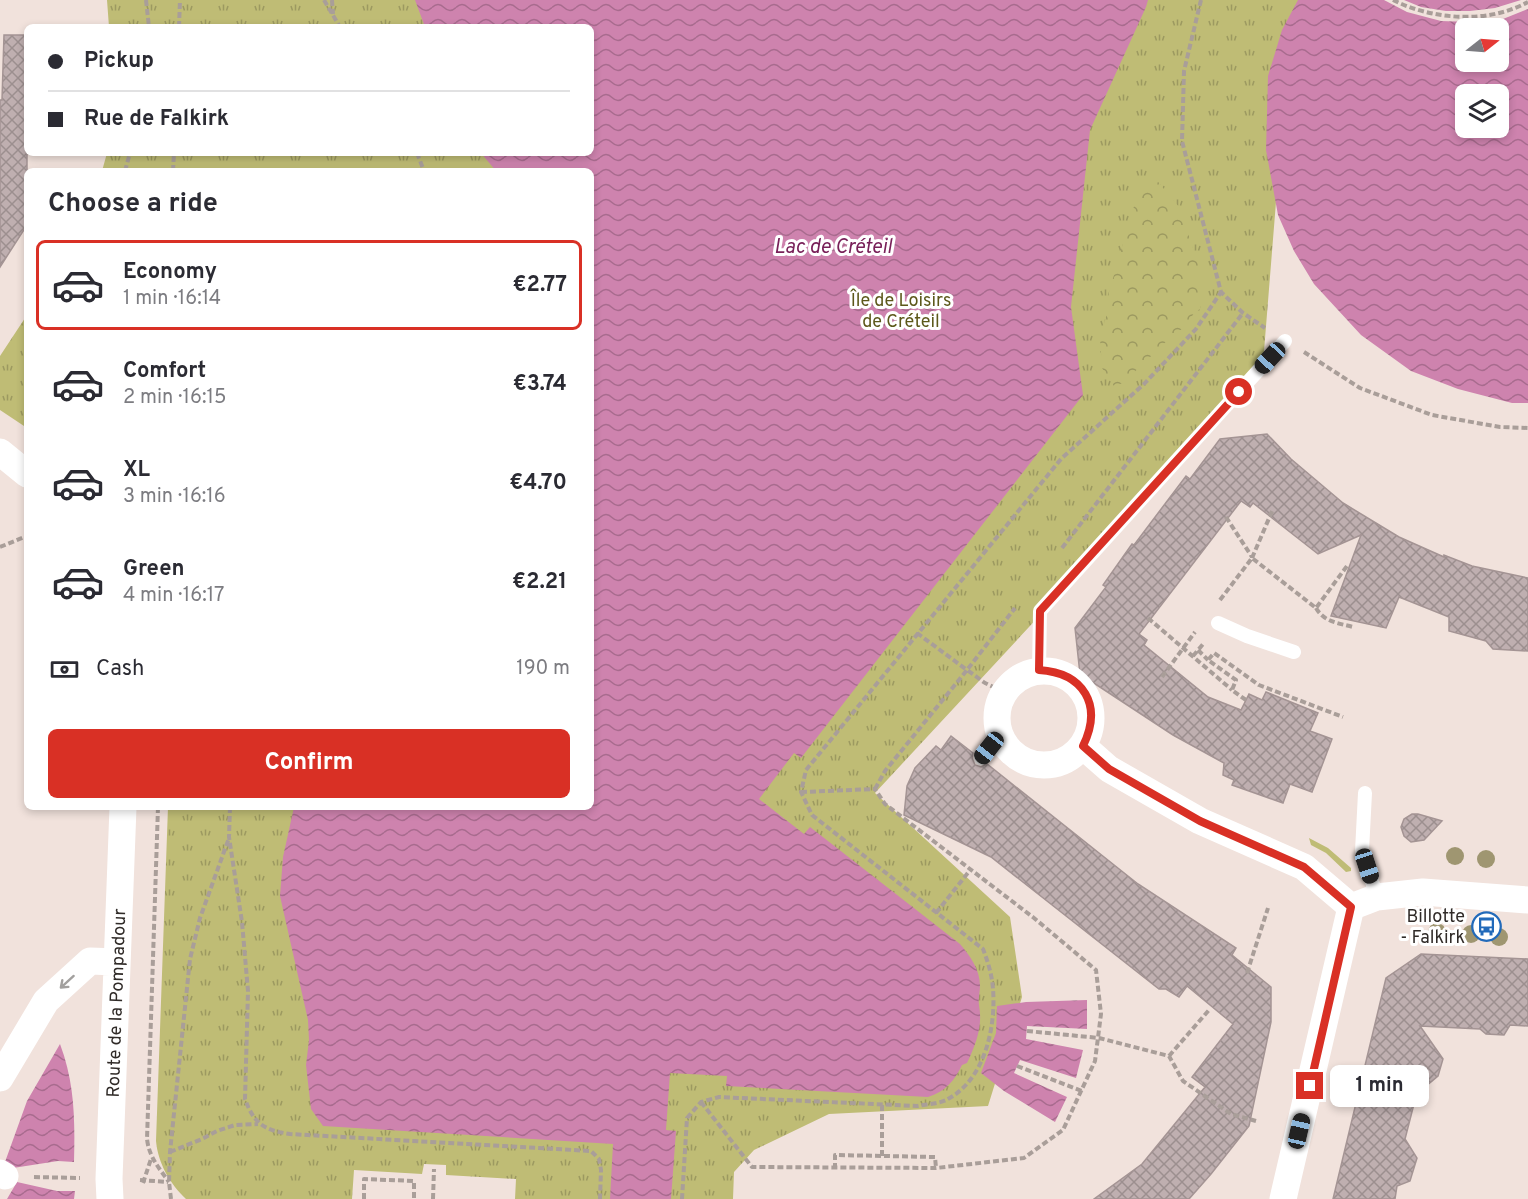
<!DOCTYPE html>
<html lang="en">
<head>
<meta charset="utf-8">
<style>
	body { margin:0; font-family:Overpass,sans-serif; background:#f2f2f3; color:#2b2b33; height:100vh; display:flex; flex-direction:column; font-size:22px; white-space:nowrap }
	* { box-sizing:border-box; margin:0 }
	p { font-size:20px; color:#7c7c81 }
	.icon { flex:none; width:33px; height:33px; fill:none; stroke:currentColor; stroke-width:2; stroke-linecap:round; stroke-linejoin:round }
	.map { position:relative; flex:1; overflow:hidden }
	.side { position:absolute; left:24px; top:168px; width:570px; height:642px; display:flex; flex-direction:column; background:#fff; border-radius:9px; box-shadow:0 3px 9px #0003 }
	.side>* { flex:none }
	.guide { position:absolute; left:24px; top:24px; width:570px; height:132px; border-radius:9px; box-shadow:0 3px 9px #0003; display:grid; align-content:center; height:132px; padding:0 24px; background:#fff }
	.needle { width:39px; rotate:73deg }
	.tools { position:absolute; left:1455px; top:18px; display:grid; gap:12px }
	.tools a { display:grid; place-items:center; width:54px; height:54px; border-radius:9px; background:#fff; box-shadow:0 3px 9px #0003; font-size:30px }
	.end { position:absolute; width:27px; height:27px; margin:-14px; border:8px solid #d93025; background:#fff; box-shadow:0 0 0 3px #fff }
	.from { border-radius:50% }
	.bubble { position:absolute; height:42px; border-radius:9px; background:#fff; box-shadow:0 3px 9px #0003; font-size:20px; font-weight:700; line-height:42px; text-align:center }
	.car { position:absolute; width:18px; height:36px; margin:-18px -9px; border-radius:8px; box-shadow:0 0 4px 2px #0007; background:linear-gradient(#222 24%,#8ab4d8 0 40%,#222 0 76%,#8ab4d8 0 86%,#222 0) }
	.guide b { display:flex; align-items:center; gap:21px; height:57px; font-size:22px }
	.guide b+b { border-top:2px solid #e1e1e2 }
	.guide i { width:15px; height:15px; background:#2b2b33 }
	ul { padding:0; list-style:none }
	li { display:flex; align-items:center; gap:18px; height:90px; margin:0 12px 9px; padding:0 12px; border:3px solid transparent; border-radius:9px }
	li div { flex:1 }
	li b { display:block; font-size:22px }
	li em { font-style:normal; font-weight:700 }
	li.current { border-color:#d93025 }
	li>.icon { width:54px; height:54px; stroke-width:1.5 }
	h2 { padding:0 24px; font-size:27px; line-height:72px }
	.pay { display:flex; align-items:center; gap:15px; height:66px; padding:0 24px; font-size:22px }
	.pay p { margin-inline-start:auto }
	.cta { display:flex; gap:12px; margin-top:auto; padding:12px 24px }
	.cta a { flex:1; height:69px; border-radius:9px; background:#d93025; color:#fff; font-size:24px; font-weight:700; line-height:69px; text-align:center }
	.map>svg:first-child { display:block }
	.grass { fill:url(#grass-tufts) }
	.forest { fill:url(#forest-crowns) }
	.water { fill:url(#water-waves); fill-rule:evenodd }
	.pier { fill:#f1e2dc }
	.building { fill:url(#building-cross-hatch); stroke:#a49494; stroke-width:1.5 }
	.lines { fill:none; stroke-linecap:round; stroke-linejoin:round }
	.path { stroke:#a99e99; stroke-width:4; stroke-dasharray:6 3; stroke-linecap:butt }
	.lane { stroke:#fff; stroke-width:14 }
	.street { stroke:#fff; stroke-width:27 }
	.tree { fill:#9f9671 }
	.oneway { stroke:#a2a09e }
	.route { stroke:#d93025; stroke-width:8 }
	.labels { text-anchor:middle; stroke-width:6; stroke-linejoin:round; paint-order:stroke }
	.park-label { font-size:18px; fill:#5c581a; stroke:#fff }
	.poi-label { font-size:18px; fill:#302b28; stroke:#fff; text-anchor:end }
	.street-label { font-size:18px; fill:#302b28; stroke:#fff }
	.water-label { font-size:20px; font-style:italic; fill:#782059; stroke:#fff }
</style>
</head>
<body>
<div class="map">
<svg width="1528" height="1199" viewBox="0 0 1528 1199">
	<defs>
		<pattern id="grass-tufts" width="24" height="20" patternUnits="userSpaceOnUse" patternTransform="scale(1.5)"><rect width="24" height="20" fill="#bfbc75"/><path d="M3 7l-1-3M5 7V3M7 7l1-3M15 17l-1-3M17 17v-4M19 17l1-3" fill="none" stroke="#9c9960"/></pattern>
		<pattern id="forest-crowns" width="20" height="18" patternUnits="userSpaceOnUse" patternTransform="scale(1.5)"><rect width="20" height="18" fill="#bfbc75"/><path d="M2 6a3 3 0 1 1 6 0M12 15a3 3 0 1 1 6 0" fill="none" stroke="#9c9960"/></pattern>
		<pattern id="water-waves" width="16" height="10" patternUnits="userSpaceOnUse" patternTransform="scale(1.5)"><rect width="16" height="10" fill="#ce83ae"/><path d="M0 5q4-4 8 0t8 0" fill="none" stroke="#a86b8e"/></pattern>
		<pattern id="building-cross-hatch" width="8" height="8" patternUnits="userSpaceOnUse" patternTransform="scale(1.5)"><rect width="8" height="8" fill="#bfafb0"/><path d="M0 0l8 8M0 8l8-8" fill="none" stroke="#9c8f8f"/></pattern>
	</defs>
	<rect width="100%" height="100%" fill="#f1e2dc"/>
	<path class="grass" d="M107 0H1321L1276 202 1262 376 875 793 1010 917 1022 997 988 1106 829 1114 754 1150 734 1172 733 1199H515L516 1179 446 1175V1165L424 1164 422 1174 354 1170 352 1199H186C170 1184 158 1163 156 1141L168 807H591V171H102L107 153H591V27H109Z
		M27 315V428L0 410V356Z
		M1309 838 1328 848 1351 868V871L1346 872 1326 853 1311 845Z"/>
	<path class="forest" d="M1154 177 1179 207 1197 260 1205 292 1200 309 1194 313 1185 327 1174 334 1123 383 1114 386 1102 368 1100 338 1106 317 1109 292 1139 189Z"/>
	<path class="water" d="M415 0H1148L1146 7 1090 130 1071 307 1083 395 801 758 794 753 759 799 804 834 810 827 960 944C970 956 980 969 980 986 980 992 978 999 979 1005 983 1026 976 1044 967 1063L962 1065C955 1080 945 1092 928 1097L726 1086 727 1076 670 1073 666 1130 676 1131 671 1199H610L613 1144 323 1126 311 1109 306 1065 309 1040 308 1020 280 896 283 857 294 807H591V171H496L481 153H591V27H425Z
		M1298 0H1528V403H1512L1458 389 1411 371 1361 335 1314 284 1294 251 1278 215 1266 150 1268 76 1282 30ZM1466 28H1498V62H1466ZM1466 94H1498V128H1466Z
		M1087 1000V1029L1027 1026 1026 1039 1083 1050 1076 1078 1020 1060 1014 1073 1067 1097 1055 1122 1004 1091 981 1073 996 1033 997 1006 1026 1002Z
		M60 1044C75 1084 75 1120 74 1162L58 1161 13 1168 5 1162 27 1101Z
		M17 1182 57 1191H75L74 1199H7Z"/>
	<path class="pier" d="M1384 0H1404L1421 7 1446 11H1470L1495 8 1521 0H1528V9L1503 19 1470 22 1441 21 1407 12Z"/>
	<path class="building" d="M4 35H27V225L0 267V100H2Z
		M1267 434 1291 459 1343 503 1399 537 1444 557V555L1472 566 1528 578V651L1493 649 1486 641 1449 631V617L1399 597 1386 628 1331 616 1361 535 1318 554 1253 503 1250 507 1241 501 1139 634 1147 640 1144 645 1208 697 1241 710 1249 694 1262 700 1266 692 1318 713 1310 731 1332 739 1312 792 1290 784 1283 803 1232 785 1234 780 1223 775 1224 763 1173 735 1080 674 1075 628 1106 587 1103 585 1132 544 1134 545 1186 476 1190 479 1220 439Z
		M951 736 973 753 972 758 975 765 981 767 987 764 1138 884 1236 948 1232 955 1271 987V1022L1249 1126 1211 1174 1189 1199H1094L1142 1164 1205 1087 1192 1077 1233 1024 1187 986 1179 997 1166 989H1159L991 857 904 815 907 786 915 768 936 746 941 750Z
		M1412 814H1418L1442 821 1424 840 1411 842 1404 836 1401 827 1404 819Z
		M1421 954 1528 959V1026L1510 1025 1504 1035 1486 1034 1480 1029 1420 1026 1443 1059 1438 1076 1425 1087 1422 1105 1414 1104 1405 1139 1417 1158 1410 1181 1397 1186 1395 1199H1333L1386 978Z"/>
	<g class="lines">
		<path class="path" d="M146 0 149 27
			M324 0 340 27
			M332 0 333 14
			M1201 0 1184 71 1182 141 1221 292 1243 313 1265 328
			M1393 0C1433 20 1488 24 1528 2
			M179 27 180 0
			M417 153 424 171
			M125 171 130 153
			M173 171 174 153
			M1304 352 1360 388 1432 415 1500 427 1528 428
			M1226 517 1252 557
			M0 547 27 536
			M1062 548 1243 313
			M1252 558 1273 509
			M1220 600 1252 558 1316 608 1347 566
			M1316 608C1324 622 1338 623 1353 627
			M1148 618 1232 690
			M1198 650 1208 660
			M1193 656 1204 643
			M1162 677 1195 632
			M1004 692 985 683 967 670 1015 608
			M1246 700 1232 690 1236 680 1208 660 1214 653 1259 685 1343 717
			M875 789 885 771 967 670 917 633
			M801 792 875 789
			M158 807 147 1139C149 1157 159 1168 169 1182
			M230 807 229 837 242 922 248 991 245 1099C254 1124 264 1130 290 1134L591 1151 599 1159 601 1170 600 1199
			M936 913 971 869
			M1247 973 1268 908
			M1027 1031 1099 1038 1169 1056 1183 1081 1231 1114 1256 1121
			M1169 1056 1209 1010
			M1017 1066 1082 1091
			M701 1102 752 1167 936 1168 1024 1158 1063 1130 1095 1061 1101 1014 1096 970 1034 918 885 804 875 789
			M170 1152 202 1139 217 1131 235 1125 258 1124
			M882 1156V1105
			M835 1169V1155L935 1157 936 1168
			M34 1177 80 1178
			M140 1180 168 1182
			M143 1183 151 1159
			M171 1199 169 1182 170 1152 190 959 200 918 229 838
			M364 1199V1179L414 1181V1199
			M433 1199 434 1169
			M682 1199 687 1118 701 1102 719 1097 917 1106C926 1104 940 1104 948 1099 985 1079 996 1027 993 989 992 975 988 962 983 949L812 815 801 792 806 770 1061 459 1145 383 1196 329 1221 292"/>
		<path class="lane" d="M1218 623 1247 636 1294 652
			M1039 671 1040 611 1285 341
			M981 758 992 743 1001 739
			M1365 793 1362 851 1377 897"/>
		<path class="street" d="M0 452 27 474
			M997 718a47 47 0 1 1 94 0a47 47 0 1 1-94 0Z
			M1083 746 1109 769 1200 821 1304 867 1351 907
			M1351 907 1377 897 1423 892 1528 900
			M0 1078 46 1001 90 961 117 962
			M0 1173 5 1176
			M110 1199 109 1179 123 807
			M1283 1199 1351 907"/>
	</g>
	<g class="tree">
		<circle cx="1455" cy="856" r="9"/>
		<circle cx="1486" cy="859" r="9"/>
		<circle cx="1437" cy="932" r="9"/>
		<circle cx="1471" cy="934" r="9"/>
		<circle cx="1499" cy="937" r="9"/>
	</g>
	<defs><path id="oneway-shaft" d="M-6 0H5M1.5-3L5.5 0L1.5 3" fill="none" stroke-width="1.6" stroke-linecap="round" stroke-linejoin="round" transform="scale(1.5)"/></defs>
	<use class="oneway" href="#oneway-shaft" transform="translate(67 982) rotate(138)"/>
	<g class="lines">
		<path class="route" d="M1239 392 1040 611 1039 670C1084 673 1103 705 1083 746L1109 769 1200 821 1304 867 1351 907 1310 1086"/>
	</g>
	<defs>
		<symbol id="bus-ring" viewBox="-11 -11 22 22"><circle r="9.5" fill="#fff" stroke="#226aba" stroke-width="1.5"/><path d="M-5-6H5V4H4V6H2V4H-2V6H-4V4H-5ZM-3.5-4V0h7V-4ZM-3.5 1.2v1.5H-2V1.2ZM2 1.2v1.5H3.5V1.2Z" fill="#226aba"/></symbol>
	</defs>
	<g fill-rule="evenodd">
		<use href="#bus-ring" x="1470" y="910" width="33" height="33"/>
	</g>
	<g class="labels">
		<g class="park-label">
			<text x="901" y="306">Île de Loisirs<tspan x="901" dy="21">de Créteil</tspan></text>
		</g>
		<g class="poi-label">
			<text x="1465" y="922">Billotte<tspan x="1465" dy="21">- Falkirk</tspan></text>
		</g>
		<g class="street-label">
			<text transform="translate(116 1003) rotate(-88)" y="6">Route de la Pompadour</text>
		</g>
		<g class="water-label">
			<text x="833" y="253">Lac de Créteil</text>
		</g>
	</g>
</svg>
<div class="tools">
<a><svg class="needle" viewBox="-14 -14 28 28"><path d="M0-13l5 13h-10z" fill="#e53935"/><path d="M0 13l5-13h-10z" fill="#7c7c81"/></svg></a>
<a><svg class="icon" aria-label="layers" viewBox="0 0 24 24"><path d="M12 4l9 5-9 5-9-5zM3 14l9 5 9-5"/></svg></a>
</div>
<i class="end from" style="left:1239px;top:392px"></i>
<i class="end" style="left:1310px;top:1086px"></i>
<div class="bubble" style="left:1330px;top:1065px;width:99px">1 min</div>
<i class="car" style="left:1270px;top:358px;rotate:223deg"></i>
<i class="car" style="left:989px;top:748px;rotate:218deg"></i>
<i class="car" style="left:1367px;top:866px;rotate:162deg"></i>
<i class="car" style="left:1299px;top:1131px;rotate:13deg"></i>
<div class="guide">
<b><i class="from"></i>Pickup</b>
<b><i></i>Rue de Falkirk</b>
</div>
<section class="side">
<h2>Choose a ride</h2>
<ul>
<li class="current"><svg class="icon" aria-label="car" viewBox="0 0 24 24"><path d="M5 17H2v-5l4-1 3-4h7l3 4 3 1v5h-3M9 17h6M6 11h13"/><circle cx="7" cy="17" r="2"/><circle cx="17" cy="17" r="2"/></svg><div><b>Economy</b><p>1 min · 16:14</p></div><em>€2.77</em></li>
<li><svg class="icon" aria-label="car" viewBox="0 0 24 24"><path d="M5 17H2v-5l4-1 3-4h7l3 4 3 1v5h-3M9 17h6M6 11h13"/><circle cx="7" cy="17" r="2"/><circle cx="17" cy="17" r="2"/></svg><div><b>Comfort</b><p>2 min · 16:15</p></div><em>€3.74</em></li>
<li><svg class="icon" aria-label="car" viewBox="0 0 24 24"><path d="M5 17H2v-5l4-1 3-4h7l3 4 3 1v5h-3M9 17h6M6 11h13"/><circle cx="7" cy="17" r="2"/><circle cx="17" cy="17" r="2"/></svg><div><b>XL</b><p>3 min · 16:16</p></div><em>€4.70</em></li>
<li><svg class="icon" aria-label="car" viewBox="0 0 24 24"><path d="M5 17H2v-5l4-1 3-4h7l3 4 3 1v5h-3M9 17h6M6 11h13"/><circle cx="7" cy="17" r="2"/><circle cx="17" cy="17" r="2"/></svg><div><b>Green</b><p>4 min · 16:17</p></div><em>€2.21</em></li>
</ul>
<div class="pay"><svg class="icon" aria-label="cash" viewBox="0 0 24 24"><path d="M3 7h18v10H3z"/><circle cx="12" cy="12" r="2"/></svg>Cash<p>190 m</p></div>
<div class="cta"><a>Confirm</a></div>
</section>
</div>
</body>
</html>
